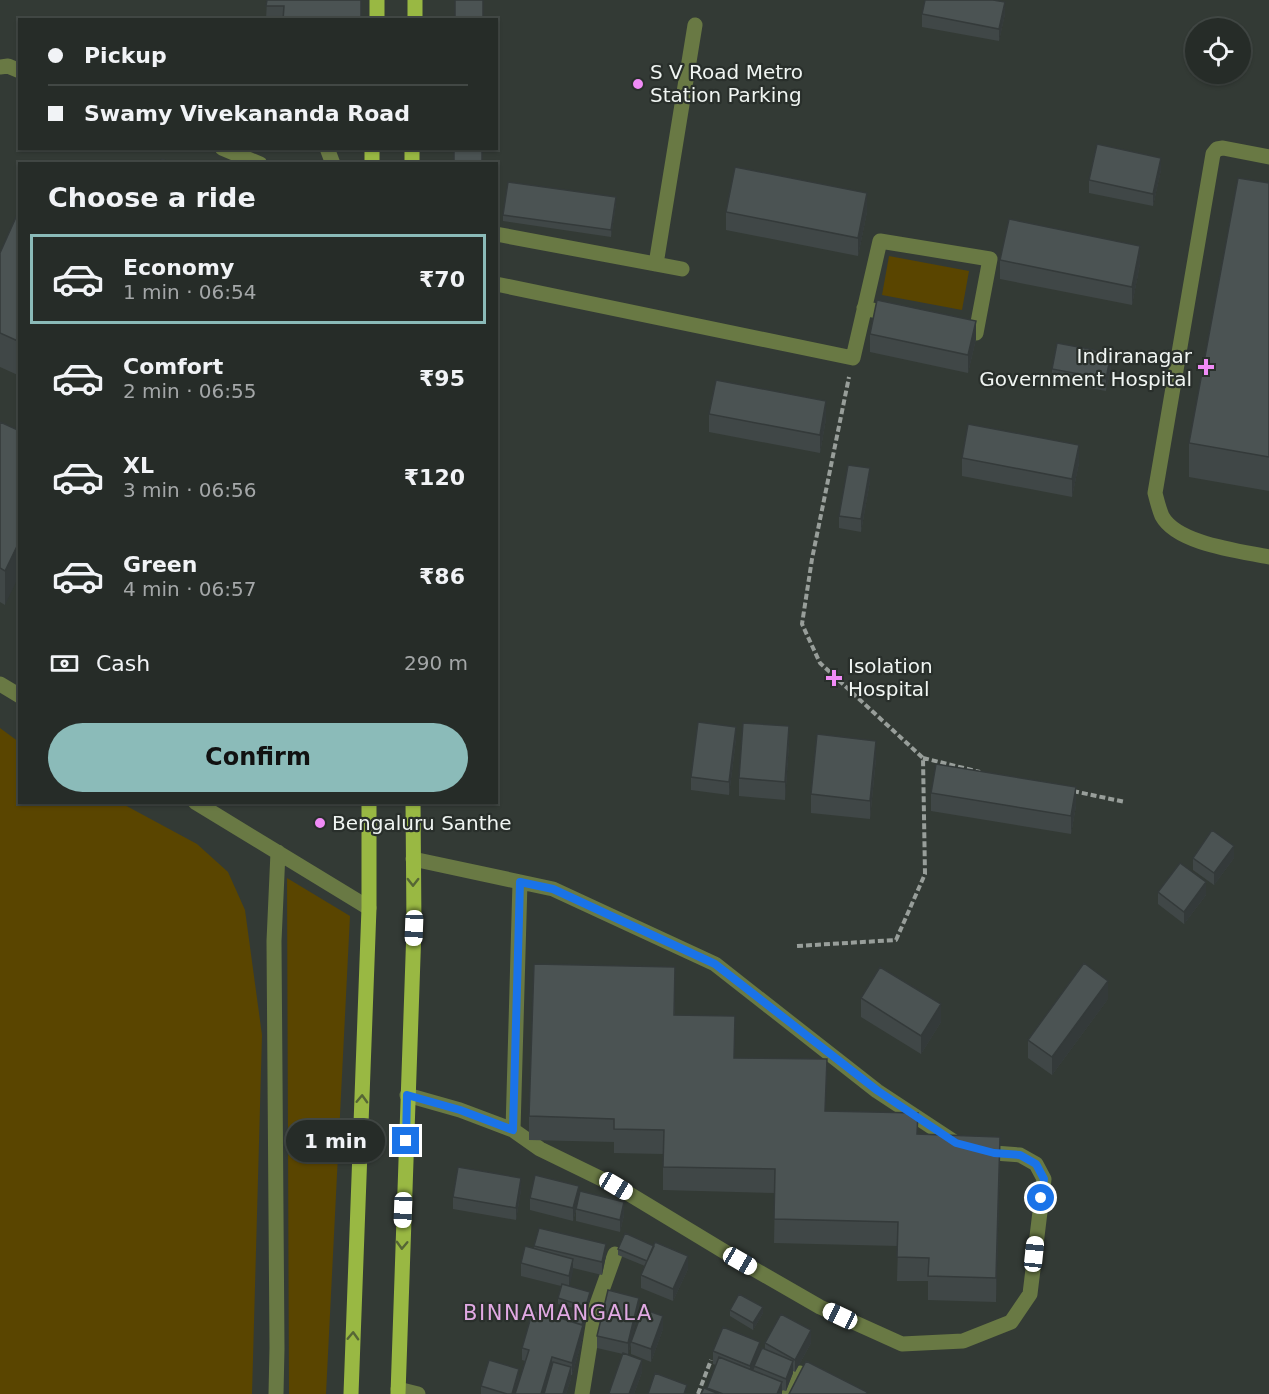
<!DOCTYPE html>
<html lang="en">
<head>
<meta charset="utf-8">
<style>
	body { margin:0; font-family:"DejaVu Sans",sans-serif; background:#323834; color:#f1f3f6; height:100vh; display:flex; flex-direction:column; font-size:22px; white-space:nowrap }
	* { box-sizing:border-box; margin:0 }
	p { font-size:20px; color:#a4a7a8 }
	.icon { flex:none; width:33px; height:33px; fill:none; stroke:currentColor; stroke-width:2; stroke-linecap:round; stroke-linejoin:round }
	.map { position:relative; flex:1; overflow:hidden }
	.drawer { position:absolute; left:18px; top:162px; width:480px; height:642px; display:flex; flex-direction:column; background:#262c28; border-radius:0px; box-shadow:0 2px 4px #0004,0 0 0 2px #424845 }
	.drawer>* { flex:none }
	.guide { position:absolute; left:18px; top:18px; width:480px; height:132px; border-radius:0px; box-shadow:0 2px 4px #0004,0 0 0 2px #424845; display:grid; align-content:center; height:132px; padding:0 30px; background:#262c28 }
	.fabs { position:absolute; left:1185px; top:18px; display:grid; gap:12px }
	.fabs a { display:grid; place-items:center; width:66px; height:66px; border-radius:50%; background:#262c28; box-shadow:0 2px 4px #0004,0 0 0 2px #424845; font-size:30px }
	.end { position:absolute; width:27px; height:27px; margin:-14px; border:8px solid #1a73e8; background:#fff; box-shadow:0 0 0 3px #fff }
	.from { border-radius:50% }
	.bubble { position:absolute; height:42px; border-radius:21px; background:#262c28; box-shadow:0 2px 4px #0004,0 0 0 2px #424845; font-size:20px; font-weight:700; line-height:42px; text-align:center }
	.car { position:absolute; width:18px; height:36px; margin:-18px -9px; border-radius:8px; box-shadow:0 0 4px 2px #0007; background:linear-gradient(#fff 24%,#345 0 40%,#fff 0 76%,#345 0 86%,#fff 0) }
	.guide b { display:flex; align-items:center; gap:21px; height:57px; font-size:22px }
	.guide b+b { border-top:2px solid #424845 }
	.guide i { width:15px; height:15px; background:#f1f3f6 }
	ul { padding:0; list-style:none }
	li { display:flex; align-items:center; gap:18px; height:90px; margin:0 12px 9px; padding:0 18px; border:3px solid transparent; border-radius:0px }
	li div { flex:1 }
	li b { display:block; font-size:22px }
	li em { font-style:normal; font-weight:700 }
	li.active { border-color:#8bbbb9 }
	li>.icon { width:54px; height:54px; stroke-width:1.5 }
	h2 { padding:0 30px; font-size:27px; line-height:72px }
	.pay { display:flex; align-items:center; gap:15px; height:66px; padding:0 30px; font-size:22px }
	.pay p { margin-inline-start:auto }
	.primary-button { display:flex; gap:12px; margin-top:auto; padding:12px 30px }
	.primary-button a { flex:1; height:69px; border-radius:36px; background:#8bbbb9; color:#111; font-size:24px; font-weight:700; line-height:69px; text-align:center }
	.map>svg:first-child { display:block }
	.green { fill:#5a4500 }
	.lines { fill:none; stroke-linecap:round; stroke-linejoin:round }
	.path { stroke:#989e9a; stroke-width:4; stroke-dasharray:6 3; stroke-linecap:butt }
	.minor { stroke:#697944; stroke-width:15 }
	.major { stroke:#99b843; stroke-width:15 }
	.wall { fill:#404747 }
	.shaded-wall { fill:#343a3a }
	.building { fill:#4b5353; stroke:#343a3a; stroke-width:1.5 }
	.oneway { stroke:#566635 }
	.route { stroke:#1a73e8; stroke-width:8 }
	.poi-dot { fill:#f08bf6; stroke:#292f2b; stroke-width:2 }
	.labels { text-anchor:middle; stroke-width:4.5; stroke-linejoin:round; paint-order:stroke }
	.poi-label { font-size:20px; fill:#f0f5f2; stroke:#292f2b; text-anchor:start }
	.neighbourhood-label { font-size:21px; letter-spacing:1.5px; fill:#e1a9e3; stroke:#292f2b }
</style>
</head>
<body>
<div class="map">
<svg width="1269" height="1394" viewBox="0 0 1269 1394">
	<rect width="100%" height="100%" fill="#333a35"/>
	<path class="green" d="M889 256 969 271 962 310 882 295Z
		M0 728 19 742 20 802 121 803 197 844 228 872 245 910 262 1035 252 1394H0Z
		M287 878 350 916 326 1394H289Z"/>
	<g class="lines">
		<path class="path" d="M923 758 980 772
			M1073 791 1125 802
			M797 946 896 940 925 874 923 758 820 663 802 624 812 559 849 377
			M698 1394 711 1360"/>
		<path class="minor" d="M0 67 8 66 20 71
			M222 148 260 164
			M327 148 333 164
			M1269 157 1223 148 1217 149 1213 154 1155 493C1157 501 1159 509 1162 516 1177 544 1240 551 1269 557
			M496 234 682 269
			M656 264 695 25
			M496 284 853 358 880 241 990 259 976 333 955 329
			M864 308 894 315
			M0 684 20 696
			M195 802 369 908
			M413 859 553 889 715 964 877 1091 956 1143 994 1153 1020 1155 1036 1164 1044 1179 1030 1294 1011 1322 963 1341 902 1344 820 1307 740 1261 616 1186 540 1149 513 1130
			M407 1095 460 1110 513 1130 520 882
			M398 1389 418 1394
			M276 1394 277 1348 274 941 278 852
			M582 1394 596 1307 615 1254
			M789 1394 800 1373"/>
		<path class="major" d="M377 20V0
			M415 20V0
			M372 164V148
			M412 164V148
			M351 1394 369 908V802
			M398 1394 414 928 413 802"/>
	</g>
	<path class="wall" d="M267 0 361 20H266Z
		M922 14H1005L999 41 922 27Z
		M1161 170 1153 206 1089 193V180Z
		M1269 183V491L1189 477V443Z
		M616 204 611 237 503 221V215Z
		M726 212H867L858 256 726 230Z
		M20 216V376L0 367V253Z
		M1000 260 1140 264 1132 305 1000 279Z
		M870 334 976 339 968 373 870 352Z
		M1111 366 1106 391 1052 381V369Z
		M709 414 826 419 820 453 709 432Z
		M0 422 20 431 5 605 0 602Z
		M962 458 1079 463 1072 497 962 476Z
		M870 481 861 532 839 528V516Z
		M20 590V616L17 614V596Z
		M736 739 729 795 691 790V777Z
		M789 744 785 800 739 796V778Z
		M876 759 870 819 811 813V794Z
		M931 793 1076 806 1071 834 931 811Z
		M1193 858H1234L1214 885 1193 870Z
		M1158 892 1206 895 1184 924 1158 904Z
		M675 991V1015L735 1058 826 1111 918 1134 1000 1160 996 1302 928 1300V1281H897L898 1246 774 1243 775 1193 663 1190V1154L614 1153V1142L529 1140V1116Z
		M861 998 941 1022 921 1054 861 1017Z
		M1108 999 1052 1075 1028 1058V1040Z
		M521 1190 516 1220 453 1209V1197Z
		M579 1197 624 1215 620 1232 576 1221V1210L573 1221 530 1210V1198Z
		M534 1246 606 1256 602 1275 573 1268 569 1287 590 1299 587 1308V1314L583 1328V1337L572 1375H571V1379L566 1394H481V1386L519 1382 525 1361 522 1360V1348L569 1321 573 1308 558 1304V1298L561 1286 521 1276V1263L534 1249Z
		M618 1249 688 1269 673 1301 641 1288V1275L645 1266 618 1255Z
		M639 1310 632 1337 663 1329 651 1362 631 1354V1344L628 1354 642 1372 634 1394H609L623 1354 597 1348V1336Z
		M730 1310 763 1313 753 1330 730 1316Z
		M765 1343H811L795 1372 793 1371V1373L786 1391 782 1390V1394H701L707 1389 716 1365 713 1364V1351L760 1353 765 1350Z"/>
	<path class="shaded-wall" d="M1005 2V14L999 41V29Z
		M1161 158V170L1153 206V194Z
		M867 193V212L858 256V238Z
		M616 197V204L611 237V230Z
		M1140 246V264L1132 305V287Z
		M976 321V339L968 373V355Z
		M1111 353V366L1106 391V379Z
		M826 401V419L820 453V435Z
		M1079 445V463L1072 497V479Z
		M870 468V481L861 532V519Z
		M20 540V574L5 605V571Z
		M789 726V744L785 800V782Z
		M736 727V739L729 795V782Z
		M876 741V759L870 819V801Z
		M1076 787V806L1071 834V816Z
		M1234 846V858L1214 885V873Z
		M1206 882V895L1184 924V912Z
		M1108 981V999L1052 1075V1057Z
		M941 1004V1022L921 1054V1036Z
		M1000 1137V1160L996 1302V1278Z
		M521 1178V1190L516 1220V1208Z
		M579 1186V1198L573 1221V1208Z
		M624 1202V1215L620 1232V1220Z
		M606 1244V1256L602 1275V1262Z
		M688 1256V1269L673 1301V1289Z
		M573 1259V1272L569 1289V1276Z
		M590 1292V1299L586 1312V1306Z
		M639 1298V1310L628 1355V1343Z
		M763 1307V1313L753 1330V1323Z
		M587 1308V1314L583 1328V1337L572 1375V1363Z
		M663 1316V1329L651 1362V1349Z
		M811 1330V1343L795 1372V1360Z
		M760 1342V1354L750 1378V1366Z
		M552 1357V1369L544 1394H541Z
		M642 1360V1372L634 1394H629Z
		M793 1361V1373L786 1391V1379Z
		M571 1367V1379L566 1394H563Z
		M519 1369V1382L515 1394H512Z
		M782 1382V1394H777Z"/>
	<path class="building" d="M267 0H361V20H283L284 6H266Z
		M455 0H483V20H455Z
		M925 0H993L1005 2 999 29 922 14Z
		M1097 144 1161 158 1153 194 1089 180Z
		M454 148H482V164H454Z
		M162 159 172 164H160Z
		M735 167 867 193 858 238 726 212Z
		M1238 178 1269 183V457L1189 443Z
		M508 182 616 197 611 230 503 215Z
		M17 215 20 216V342L0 333V253Z
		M1009 219 1140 246 1132 287 1000 260Z
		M877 300 976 321 968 355 870 334Z
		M1057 343 1111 353 1106 379 1052 369Z
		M716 380 826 401 820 435 709 414Z
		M0 422 20 431V540L5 571 0 568Z
		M968 424 1079 445 1072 479 962 458Z
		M848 465 870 468 861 519 839 516Z
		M698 722 736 727 729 782 691 777Z
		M743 723 789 726 785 782 739 778Z
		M817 734 876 741 870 801 811 794Z
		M936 764 1076 787 1071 816 931 793Z
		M1212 830 1234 846 1214 873 1193 858Z
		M1180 863 1206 882 1184 912 1158 892Z
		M1084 963 1108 981 1052 1057 1028 1040Z
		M534 964 675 967 674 1015 735 1016 734 1058 827 1059 825 1111 918 1113 917 1134 1000 1137 996 1278 928 1276 929 1258 897 1257 898 1222 774 1219 775 1169 663 1167 664 1130 614 1129V1119L529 1116Z
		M880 967 941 1004 921 1036 861 998Z
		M458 1167 521 1178 516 1208 453 1197Z
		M535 1175 579 1186 573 1208 530 1198Z
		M580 1191 624 1202 620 1220 576 1209Z
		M539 1228 606 1244 602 1262 534 1246Z
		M625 1233 654 1246 647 1261 618 1249Z
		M655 1242 688 1256 673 1289 641 1275Z
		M525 1246 573 1259 569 1276 521 1263Z
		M562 1284 590 1292 586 1306 577 1305 587 1308 582 1325 569 1321 574 1303 558 1298Z
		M608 1290 639 1298 628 1343 597 1336Z
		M739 1294 763 1307 753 1323 730 1310Z
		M643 1309 663 1316 651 1349 631 1342Z
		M533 1310 583 1325 572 1363 552 1357 541 1394H515L529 1350 522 1348Z
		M781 1314 811 1330 795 1360 765 1343Z
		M723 1327 760 1342 750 1366 713 1351Z
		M762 1348 793 1361 786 1379 754 1366Z
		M623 1353 642 1360 629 1394H611L609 1393Z
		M719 1357 782 1382 777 1394H723L707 1388Z
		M489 1360 519 1369 512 1394H507L481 1386Z
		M806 1361 867 1392 866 1394H789Z
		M553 1362 571 1367 563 1394H544Z
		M655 1373 687 1385 684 1394H648Z
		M704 1388 719 1394H701Z"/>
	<defs><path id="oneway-chevron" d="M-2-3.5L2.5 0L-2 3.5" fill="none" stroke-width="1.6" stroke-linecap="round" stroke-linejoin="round" transform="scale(1.5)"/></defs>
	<g class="oneway">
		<use href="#oneway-chevron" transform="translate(413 882) rotate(90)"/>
		<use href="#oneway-chevron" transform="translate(362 1099) rotate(-88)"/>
		<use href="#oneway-chevron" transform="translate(402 1245) rotate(92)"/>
		<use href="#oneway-chevron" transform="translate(353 1336) rotate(-88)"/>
	</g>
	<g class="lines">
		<path class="route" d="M406 1141 407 1095 460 1110 513 1130 520 882 553 889 715 964 878 1091 956 1143 994 1153 1020 1155 1036 1164 1044 1179 1041 1198"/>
	</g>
	<g class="poi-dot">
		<circle cx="638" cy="84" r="6"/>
		<path d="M1203 358h6v6h6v6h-6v6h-6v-6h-6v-6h6z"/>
		<path d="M831 669h6v6h6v6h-6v6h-6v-6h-6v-6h6z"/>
		<circle cx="320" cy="823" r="6"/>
	</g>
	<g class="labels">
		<g class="poi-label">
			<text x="650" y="79">S V Road Metro<tspan x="650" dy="23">Station Parking</tspan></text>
			<text x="1192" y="363" text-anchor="end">Indiranagar<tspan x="1192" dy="23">Government Hospital</tspan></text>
			<text x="848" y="673">Isolation<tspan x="848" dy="23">Hospital</tspan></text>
			<text x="332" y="830">Bengaluru Santhe</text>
		</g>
		<g class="neighbourhood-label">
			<text x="558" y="1320">BINNAMANGALA</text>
		</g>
	</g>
</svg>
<div class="fabs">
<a><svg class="icon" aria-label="locate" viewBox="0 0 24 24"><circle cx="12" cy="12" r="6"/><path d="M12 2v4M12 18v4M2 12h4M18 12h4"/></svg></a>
</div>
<i class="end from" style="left:1041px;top:1198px"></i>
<i class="end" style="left:406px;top:1141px"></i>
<div class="bubble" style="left:286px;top:1120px;width:99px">1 min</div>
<i class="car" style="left:414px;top:928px;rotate:182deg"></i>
<i class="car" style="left:616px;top:1186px;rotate:121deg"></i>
<i class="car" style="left:403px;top:1210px;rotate:182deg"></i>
<i class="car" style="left:1034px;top:1254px;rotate:6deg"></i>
<i class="car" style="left:740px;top:1261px;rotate:120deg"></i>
<i class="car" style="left:840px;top:1316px;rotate:295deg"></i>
<div class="guide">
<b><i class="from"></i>Pickup</b>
<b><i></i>Swamy Vivekananda Road</b>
</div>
<section class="drawer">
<h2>Choose a ride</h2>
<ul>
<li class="active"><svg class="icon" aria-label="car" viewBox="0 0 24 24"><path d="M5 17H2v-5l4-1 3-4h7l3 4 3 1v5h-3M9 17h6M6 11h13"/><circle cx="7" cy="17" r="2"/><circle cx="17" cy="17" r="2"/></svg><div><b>Economy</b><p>1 min · 06:54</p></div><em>₹70</em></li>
<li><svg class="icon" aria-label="car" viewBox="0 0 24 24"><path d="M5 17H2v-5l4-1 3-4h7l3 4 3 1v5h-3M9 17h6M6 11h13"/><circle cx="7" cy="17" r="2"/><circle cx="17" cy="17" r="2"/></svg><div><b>Comfort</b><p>2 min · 06:55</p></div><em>₹95</em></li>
<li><svg class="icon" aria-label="car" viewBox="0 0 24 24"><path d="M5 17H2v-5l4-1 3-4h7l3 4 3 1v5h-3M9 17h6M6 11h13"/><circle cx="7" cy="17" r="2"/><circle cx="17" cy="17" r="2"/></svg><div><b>XL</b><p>3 min · 06:56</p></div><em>₹120</em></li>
<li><svg class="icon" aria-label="car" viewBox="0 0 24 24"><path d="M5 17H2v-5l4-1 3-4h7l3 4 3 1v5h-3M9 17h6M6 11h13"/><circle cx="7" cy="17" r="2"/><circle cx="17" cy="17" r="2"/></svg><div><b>Green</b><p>4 min · 06:57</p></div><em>₹86</em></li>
</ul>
<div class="pay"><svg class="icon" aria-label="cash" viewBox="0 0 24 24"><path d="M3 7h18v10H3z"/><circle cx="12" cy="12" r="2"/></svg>Cash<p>290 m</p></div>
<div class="primary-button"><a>Confirm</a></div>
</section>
</div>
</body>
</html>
